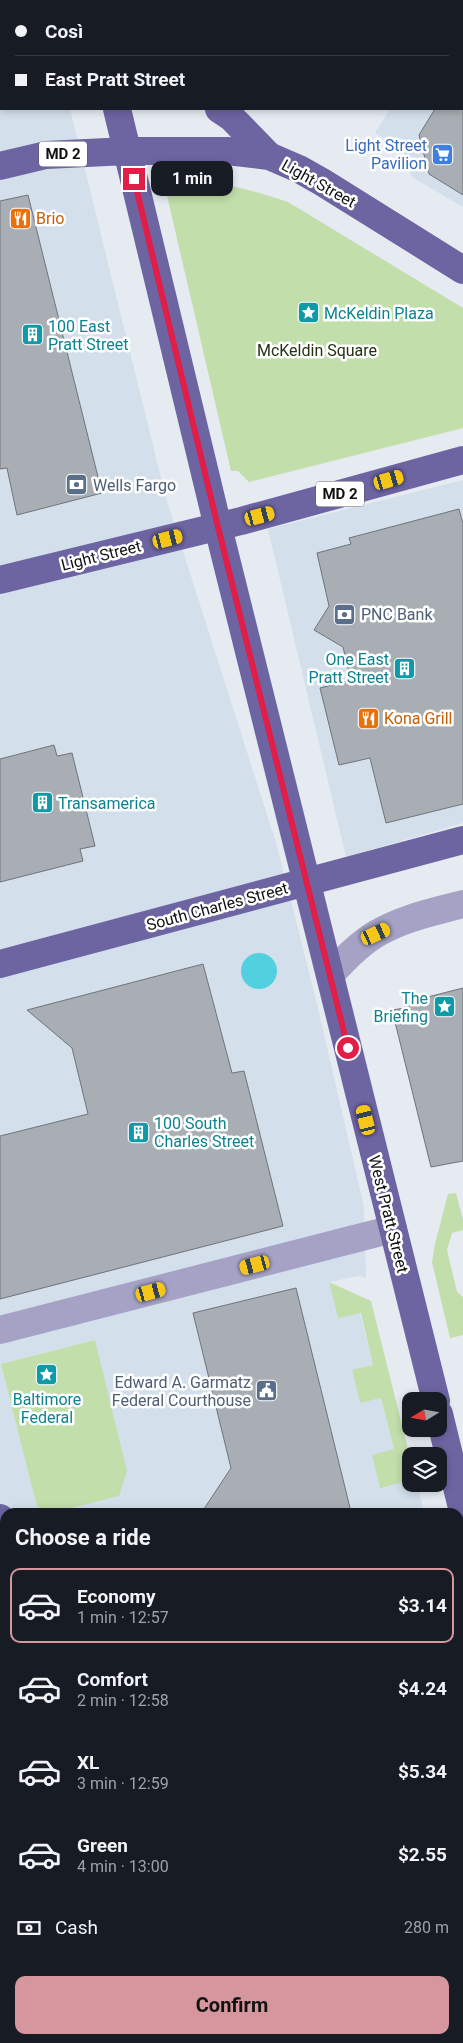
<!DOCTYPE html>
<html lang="en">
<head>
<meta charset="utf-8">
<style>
	body { margin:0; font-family:Roboto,sans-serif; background:#20242c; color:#f1f3f6; height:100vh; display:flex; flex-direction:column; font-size:19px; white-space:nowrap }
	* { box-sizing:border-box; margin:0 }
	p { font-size:16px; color:#9ea1a6 }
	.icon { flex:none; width:28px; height:28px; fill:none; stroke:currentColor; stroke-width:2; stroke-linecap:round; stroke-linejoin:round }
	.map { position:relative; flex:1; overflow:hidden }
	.drawer { position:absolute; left:0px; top:1508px; width:464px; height:536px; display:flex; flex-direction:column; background:#171b24; border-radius:15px 15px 0 0; box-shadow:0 2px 8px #0003 }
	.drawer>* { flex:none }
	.banner { position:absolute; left:0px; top:0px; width:464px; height:110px; box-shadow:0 2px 8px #0003; display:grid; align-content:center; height:110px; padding:0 15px; background:#171b24 }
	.needle { width:32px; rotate:259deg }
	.fabs { position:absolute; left:402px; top:1392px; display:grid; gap:10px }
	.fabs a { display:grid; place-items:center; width:45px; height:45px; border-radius:10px; background:#171b24; box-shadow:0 2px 8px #0003; font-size:25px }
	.end { position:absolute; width:22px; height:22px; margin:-11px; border:6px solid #e11d48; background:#fff; box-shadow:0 0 0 2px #fff }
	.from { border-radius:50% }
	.bubble { position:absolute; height:35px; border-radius:10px; background:#171b24; box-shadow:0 2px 8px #0003; font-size:16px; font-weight:700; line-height:35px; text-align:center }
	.car { position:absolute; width:15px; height:30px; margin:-15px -8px; border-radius:6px; box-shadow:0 0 4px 1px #0007; background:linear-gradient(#f5c518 24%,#345 0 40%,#f5c518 0 76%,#345 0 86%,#f5c518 0) }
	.banner b { display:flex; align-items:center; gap:18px; height:48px; font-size:19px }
	.banner b+b { border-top:1px solid #363941 }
	.banner i { width:12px; height:12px; background:#f1f3f6 }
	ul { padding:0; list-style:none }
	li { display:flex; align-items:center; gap:15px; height:75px; margin:0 10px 8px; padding:0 5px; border:2px solid transparent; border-radius:10px }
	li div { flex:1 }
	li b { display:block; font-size:19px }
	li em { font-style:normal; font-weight:700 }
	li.on { border-color:#d6969d }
	li>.icon { width:45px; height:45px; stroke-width:1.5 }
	h2 { padding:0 15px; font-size:22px; line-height:60px }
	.pay { display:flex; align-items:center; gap:12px; height:55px; padding:0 15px; font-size:19px }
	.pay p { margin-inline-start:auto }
	.primary-button { display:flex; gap:10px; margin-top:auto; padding:10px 15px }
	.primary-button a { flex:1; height:58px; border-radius:10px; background:#d6969d; color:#111; font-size:20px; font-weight:700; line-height:58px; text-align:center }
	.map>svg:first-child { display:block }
	.built { fill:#d3dfeb }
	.green { fill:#c2deab }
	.water { fill:#51d1df }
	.building { fill:#a8aeb3; stroke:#6f747a }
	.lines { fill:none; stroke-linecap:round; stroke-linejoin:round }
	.minor { stroke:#a5a2c5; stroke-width:28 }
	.major { stroke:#6d64a2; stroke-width:28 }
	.route { stroke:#e11d48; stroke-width:6 }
	.labels { text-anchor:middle; stroke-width:5; stroke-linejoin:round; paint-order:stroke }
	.shield { fill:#fff; stroke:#57585a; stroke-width:1 }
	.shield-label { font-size:15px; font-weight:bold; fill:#0f1113 }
	.shop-label { font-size:16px; fill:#366cbe; stroke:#fff; text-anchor:end }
	.street-label { font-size:16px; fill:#0f1113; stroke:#fff }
	.food-label { font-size:16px; fill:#c56008; stroke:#fff; text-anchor:start }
	.culture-label { font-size:16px; fill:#0d838f; stroke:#fff; text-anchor:start }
	.park-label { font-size:16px; fill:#223212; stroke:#fff }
	.service-label { font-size:16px; fill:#4e5e75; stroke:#fff; text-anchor:start }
</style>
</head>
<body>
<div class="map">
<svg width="463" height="2043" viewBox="0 0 463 2043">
	<rect width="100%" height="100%" fill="#e5ebf1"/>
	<path class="built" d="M0 0H43L1 1V109H70L166 498 277 846 317 1004 364 1207 366 1278 359 1276 329 1282 360 1313 373 1365 352 1371 360 1403 381 1398 394 1450 372 1455 380 1487 411 1480V1484H417L424 1512H56L119 1496 95 1340 1 1364 37 1507 55 1512H5V2039H459V1653L463 1670V2043H0Z
		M463 54V207L412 177 405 155 390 141 375 133 390 109H462Z
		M463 480V823L346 857 268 529Z"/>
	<path class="green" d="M171 176C211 180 250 189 288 202L463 308V428L249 482 238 471H231L165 187Z
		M456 1193 463 1220V1230L452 1233 447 1250 457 1292 463 1297V1335L450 1338 432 1262 435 1244 448 1194Z
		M329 1282 371 1301 411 1461V1480L380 1488 372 1455 394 1449 381 1398 360 1403 352 1370 373 1365 361 1313 338 1318Z
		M95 1340 127 1471 119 1496 56 1512 37 1507 1 1364Z"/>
	<path class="water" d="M241 971a18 18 0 1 1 36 0a18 18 0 1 1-36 0Z"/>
	<path class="building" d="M435 109H463V195L429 174 419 135Z
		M28 195 102 493 17 515 7 468 0 469V201Z
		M459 509 463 524V804L386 823 370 758 339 765 320 688 351 680 343 647 314 630 329 606 317 553 351 544 349 538Z
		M54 745 57 756 72 753 95 846 80 849 83 861 0 882V759Z
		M203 964 232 1073 244 1071 283 1226 0 1299V1136L88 1114 72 1048 27 1010Z
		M463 988V1161L431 1167 392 1010 405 1008 404 1003Z
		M296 1288 351 1512H202L231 1468 193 1313Z"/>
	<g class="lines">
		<path class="minor" d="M330 975C344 960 358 945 376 934 403 918 433 912 463 904
			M0 1330 393 1229"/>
		<path class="major" d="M109 0 110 1
			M117 109 218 527 436 1401
			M219 109 231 117 269 156
			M0 166 46 155 127 151H227L269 156 299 169 322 182 463 270
			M0 580 241 521 463 460
			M0 964 463 840
			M439 1414 463 1512
			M0 1518 5 1536
			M459 1609 463 1606
			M0 1734 5 1733
			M133 2039 134 2043"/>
	</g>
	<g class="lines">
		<path class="route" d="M134 179 218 527 348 1048"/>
	</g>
	<defs>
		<symbol id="supermarket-square" viewBox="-11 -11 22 22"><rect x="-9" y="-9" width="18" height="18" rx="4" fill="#3f7fe0" stroke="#fff"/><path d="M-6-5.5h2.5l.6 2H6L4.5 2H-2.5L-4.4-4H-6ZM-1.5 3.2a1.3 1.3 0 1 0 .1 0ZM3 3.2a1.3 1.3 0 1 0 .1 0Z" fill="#fff"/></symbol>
		<symbol id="restaurant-square" viewBox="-11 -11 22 22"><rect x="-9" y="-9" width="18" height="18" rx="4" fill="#e8710a" stroke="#fff"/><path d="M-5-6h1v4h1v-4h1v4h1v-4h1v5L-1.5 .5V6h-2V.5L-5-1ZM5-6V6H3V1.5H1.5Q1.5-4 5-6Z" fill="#fff"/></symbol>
		<symbol id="sight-square" viewBox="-11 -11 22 22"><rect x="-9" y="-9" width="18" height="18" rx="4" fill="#0f9aa8" stroke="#fff"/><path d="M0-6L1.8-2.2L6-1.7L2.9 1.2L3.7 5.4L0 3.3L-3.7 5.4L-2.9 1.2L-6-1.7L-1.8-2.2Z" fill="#fff"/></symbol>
		<symbol id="building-square" viewBox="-11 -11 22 22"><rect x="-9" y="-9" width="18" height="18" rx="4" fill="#0f9aa8" stroke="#fff"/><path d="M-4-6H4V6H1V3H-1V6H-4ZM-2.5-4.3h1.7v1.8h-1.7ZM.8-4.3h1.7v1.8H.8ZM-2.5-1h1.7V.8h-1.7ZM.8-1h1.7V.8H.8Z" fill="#fff"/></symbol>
		<symbol id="bank-square" viewBox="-11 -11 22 22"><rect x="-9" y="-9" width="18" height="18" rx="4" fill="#5c6f8a" stroke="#fff"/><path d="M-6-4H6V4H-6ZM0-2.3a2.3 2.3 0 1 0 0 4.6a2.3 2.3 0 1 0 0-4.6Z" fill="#fff"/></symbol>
		<symbol id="civic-square" viewBox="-11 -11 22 22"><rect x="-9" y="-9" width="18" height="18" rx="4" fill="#5c6f8a" stroke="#fff"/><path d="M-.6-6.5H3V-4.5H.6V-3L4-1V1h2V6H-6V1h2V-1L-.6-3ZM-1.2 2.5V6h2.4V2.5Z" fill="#fff"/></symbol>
	</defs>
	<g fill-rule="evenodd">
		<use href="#supermarket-square" x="430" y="142" width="25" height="25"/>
		<use href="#restaurant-square" x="8" y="206" width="25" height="25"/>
		<use href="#sight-square" x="296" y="300" width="25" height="25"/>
		<use href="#building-square" x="20" y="322" width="25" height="25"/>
		<use href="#bank-square" x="64" y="472" width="25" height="25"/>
		<use href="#bank-square" x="332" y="602" width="25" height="25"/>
		<use href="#building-square" x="392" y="656" width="25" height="25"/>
		<use href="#restaurant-square" x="356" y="706" width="25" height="25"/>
		<use href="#building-square" x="30" y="790" width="25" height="25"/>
		<use href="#sight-square" x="432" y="994" width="25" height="25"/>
		<use href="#building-square" x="126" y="1120" width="25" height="25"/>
		<use href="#sight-square" x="34" y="1362" width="25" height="25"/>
		<use href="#civic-square" x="254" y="1378" width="25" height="25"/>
	</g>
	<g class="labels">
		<g class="shield">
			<rect x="39" y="141.5" width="48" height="25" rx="4"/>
			<rect x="316" y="481.5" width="48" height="25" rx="4"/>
		</g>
		<g class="shield-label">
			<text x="63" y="159">MD 2</text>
			<text x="340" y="499">MD 2</text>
		</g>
		<g class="shop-label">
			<text x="427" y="151">Light Street<tspan x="427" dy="18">Pavilion</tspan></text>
		</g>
		<g class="street-label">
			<text transform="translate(319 183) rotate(29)" y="6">Light Street</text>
			<text transform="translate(101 555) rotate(-14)" y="6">Light Street</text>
			<text transform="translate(217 906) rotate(-15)" y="6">South Charles Street</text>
			<text transform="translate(389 1214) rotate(76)" y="6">West Pratt Street</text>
		</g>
		<g class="food-label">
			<text x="36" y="224">Brio</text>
			<text x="384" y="724">Kona Grill</text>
		</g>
		<g class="culture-label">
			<text x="324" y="319">McKeldin Plaza</text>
			<text x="48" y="332">100 East<tspan x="48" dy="18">Pratt Street</tspan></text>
			<text x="389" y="665" text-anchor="end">One East<tspan x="389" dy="18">Pratt Street</tspan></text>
			<text x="58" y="809">Transamerica</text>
			<text x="428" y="1004" text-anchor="end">The<tspan x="428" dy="18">Briefing</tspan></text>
			<text x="154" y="1129">100 South<tspan x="154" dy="18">Charles Street</tspan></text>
			<text x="47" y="1405" text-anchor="middle">Baltimore<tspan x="47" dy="18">Federal</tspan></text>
		</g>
		<g class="park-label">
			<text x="317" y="356">McKeldin Square</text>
		</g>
		<g class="service-label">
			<text x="93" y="491">Wells Fargo</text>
			<text x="361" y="620">PNC Bank</text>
			<text x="251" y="1388" text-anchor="end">Edward A. Garmatz<tspan x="251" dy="18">Federal Courthouse</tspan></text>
		</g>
	</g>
</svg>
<div class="fabs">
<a><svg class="needle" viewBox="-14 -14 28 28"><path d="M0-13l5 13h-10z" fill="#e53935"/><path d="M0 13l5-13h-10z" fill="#9ea1a6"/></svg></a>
<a><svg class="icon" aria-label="layers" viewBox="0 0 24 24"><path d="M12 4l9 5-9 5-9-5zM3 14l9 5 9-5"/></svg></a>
</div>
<i class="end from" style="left:348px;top:1048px"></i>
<i class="end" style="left:134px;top:179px"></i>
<div class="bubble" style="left:151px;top:161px;width:82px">1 min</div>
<i class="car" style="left:389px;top:480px;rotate:74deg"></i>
<i class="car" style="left:260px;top:516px;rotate:75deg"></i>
<i class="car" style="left:168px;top:539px;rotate:76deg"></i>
<i class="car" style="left:376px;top:934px;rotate:65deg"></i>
<i class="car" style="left:366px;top:1120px;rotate:346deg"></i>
<i class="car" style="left:255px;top:1265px;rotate:255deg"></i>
<i class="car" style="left:151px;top:1292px;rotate:75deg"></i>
<div class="banner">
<b><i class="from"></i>Così</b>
<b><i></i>East Pratt Street</b>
</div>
<section class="drawer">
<h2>Choose a ride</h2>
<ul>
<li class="on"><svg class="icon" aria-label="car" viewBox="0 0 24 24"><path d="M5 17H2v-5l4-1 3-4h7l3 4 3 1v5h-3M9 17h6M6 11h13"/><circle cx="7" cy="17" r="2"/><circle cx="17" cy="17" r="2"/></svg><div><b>Economy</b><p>1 min · 12:57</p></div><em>$3.14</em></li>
<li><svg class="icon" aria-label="car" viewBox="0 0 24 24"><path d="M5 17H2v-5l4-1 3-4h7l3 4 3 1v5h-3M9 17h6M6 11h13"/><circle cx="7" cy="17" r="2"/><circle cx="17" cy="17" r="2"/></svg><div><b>Comfort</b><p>2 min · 12:58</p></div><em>$4.24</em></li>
<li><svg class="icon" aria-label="car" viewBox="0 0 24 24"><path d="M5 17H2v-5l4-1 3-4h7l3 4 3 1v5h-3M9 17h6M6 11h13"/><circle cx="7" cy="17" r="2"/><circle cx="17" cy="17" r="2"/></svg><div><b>XL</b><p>3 min · 12:59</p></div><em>$5.34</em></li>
<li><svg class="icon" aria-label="car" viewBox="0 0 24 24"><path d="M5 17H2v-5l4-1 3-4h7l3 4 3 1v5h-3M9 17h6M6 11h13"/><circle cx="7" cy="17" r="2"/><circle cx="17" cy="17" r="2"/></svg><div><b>Green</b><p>4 min · 13:00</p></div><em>$2.55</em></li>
</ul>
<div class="pay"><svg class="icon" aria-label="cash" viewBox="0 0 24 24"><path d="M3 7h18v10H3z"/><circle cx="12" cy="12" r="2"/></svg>Cash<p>280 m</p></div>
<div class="primary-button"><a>Confirm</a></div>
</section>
</div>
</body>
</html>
